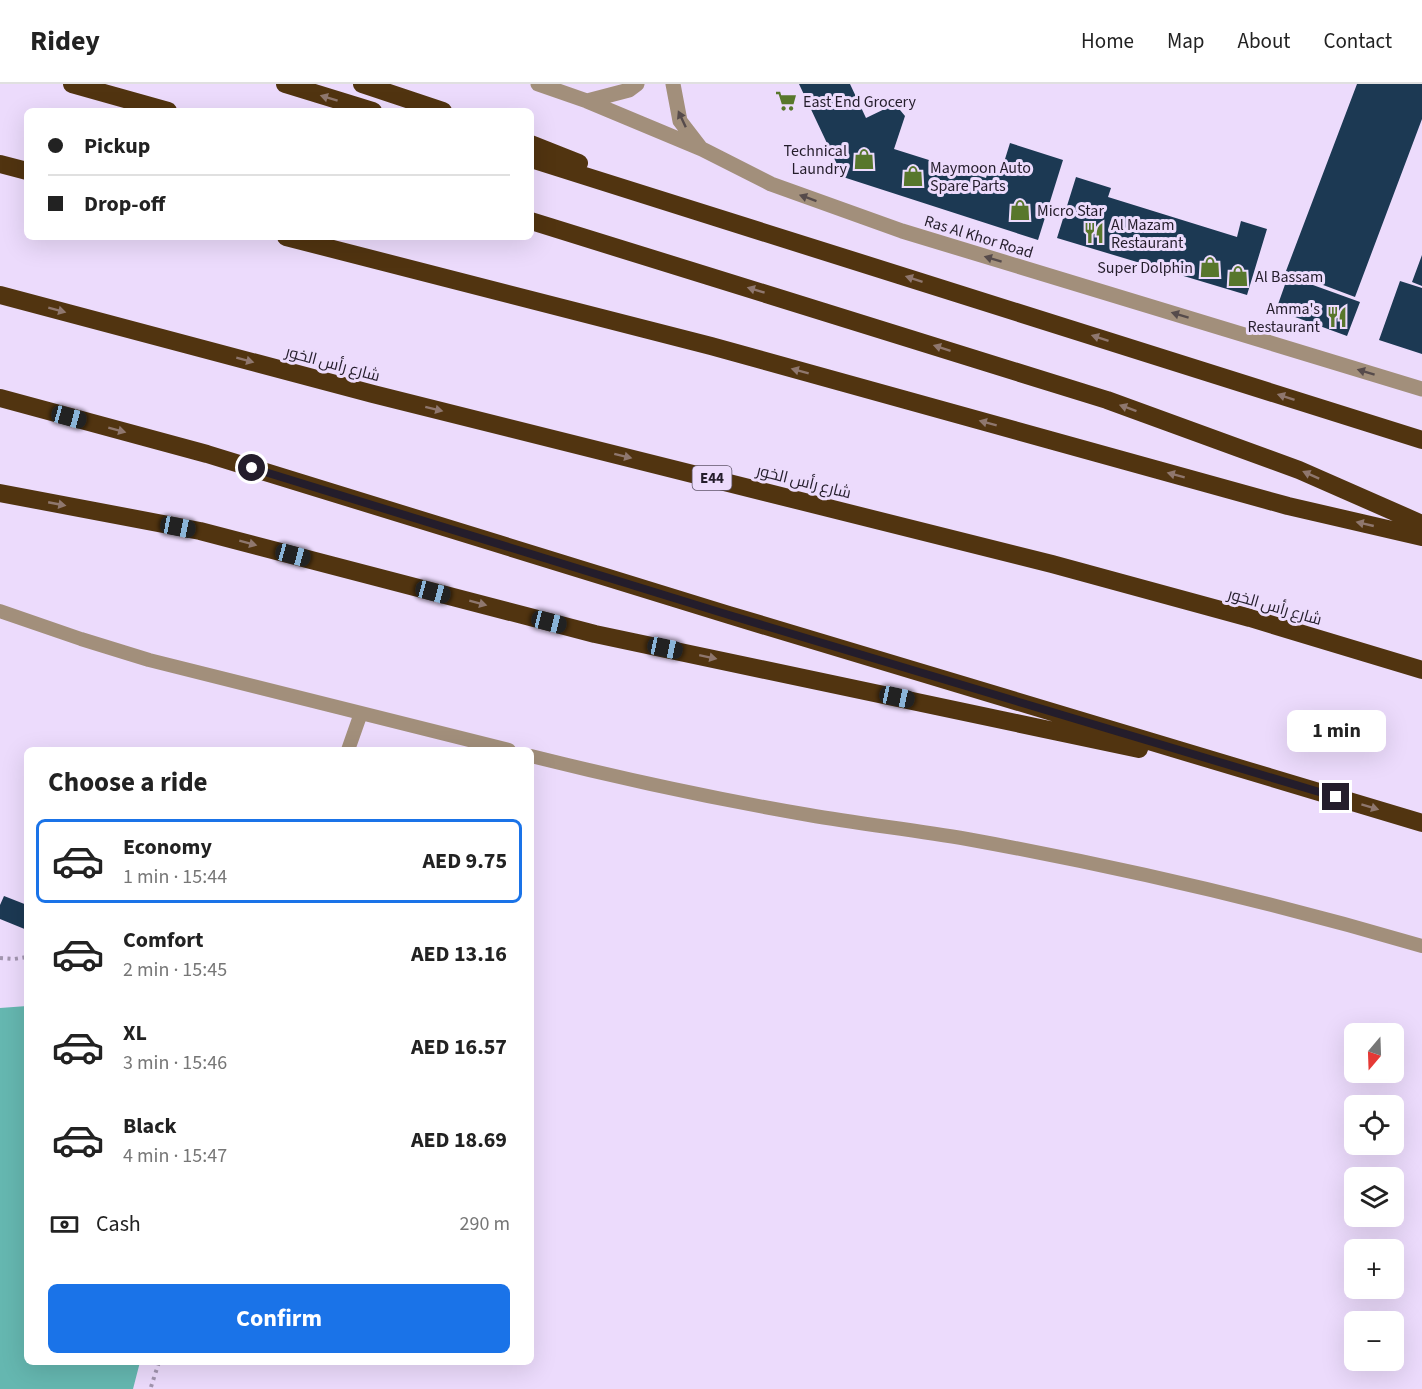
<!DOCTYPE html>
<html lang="en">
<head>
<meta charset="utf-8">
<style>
	body { margin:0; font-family:"Source Sans 3",Cairo,sans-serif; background:#f6f6f6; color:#222; height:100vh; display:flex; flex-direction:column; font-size:22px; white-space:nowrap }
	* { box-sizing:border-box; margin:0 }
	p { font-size:20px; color:#767676 }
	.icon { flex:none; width:33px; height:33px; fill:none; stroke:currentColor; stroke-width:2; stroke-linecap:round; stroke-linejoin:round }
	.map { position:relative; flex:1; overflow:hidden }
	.panel { position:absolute; left:24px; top:663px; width:510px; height:618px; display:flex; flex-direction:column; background:#fff; border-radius:9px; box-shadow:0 6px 24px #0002 }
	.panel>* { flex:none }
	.guide { position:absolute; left:24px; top:24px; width:510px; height:132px; border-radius:9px; box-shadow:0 6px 24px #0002; display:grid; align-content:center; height:132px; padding:0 24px; background:#fff }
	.needle { width:39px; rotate:199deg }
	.buttons { position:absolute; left:1344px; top:939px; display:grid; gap:12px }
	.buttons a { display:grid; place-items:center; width:60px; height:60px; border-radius:9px; background:#fff; box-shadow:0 6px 24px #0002; font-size:30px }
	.end { position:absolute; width:27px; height:27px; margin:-14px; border:8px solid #241d2b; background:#fff; box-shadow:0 0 0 3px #fff }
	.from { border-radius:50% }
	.bubble { position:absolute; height:42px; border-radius:9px; background:#fff; box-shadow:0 6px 24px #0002; font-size:20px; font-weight:700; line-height:42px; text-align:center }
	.car { position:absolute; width:18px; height:36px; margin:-18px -9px; border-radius:8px; box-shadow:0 0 4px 2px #0007; background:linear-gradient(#222 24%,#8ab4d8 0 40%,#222 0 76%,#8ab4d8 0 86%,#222 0) }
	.guide b { display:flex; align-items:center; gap:21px; height:57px; font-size:22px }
	.guide b+b { border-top:2px solid #e0e0e0 }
	.guide i { width:15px; height:15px; background:#222 }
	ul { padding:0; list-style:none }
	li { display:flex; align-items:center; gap:18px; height:84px; margin:0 12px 9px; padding:0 12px; border:3px solid transparent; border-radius:9px }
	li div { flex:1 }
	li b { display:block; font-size:22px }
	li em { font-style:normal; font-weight:700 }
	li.selected { border-color:#1a73e8 }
	li>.icon { width:54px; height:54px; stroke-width:1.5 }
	h2 { padding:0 24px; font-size:27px; line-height:72px }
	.pay { display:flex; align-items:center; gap:15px; height:66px; padding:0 24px; font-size:22px }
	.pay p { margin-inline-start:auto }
	.action { display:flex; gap:12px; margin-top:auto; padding:12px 24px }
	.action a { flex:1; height:69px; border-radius:9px; background:#1a73e8; color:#fff; font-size:24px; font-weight:700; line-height:69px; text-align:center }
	header { display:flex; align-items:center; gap:36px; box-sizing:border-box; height:84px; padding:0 30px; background:#fff; border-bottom:2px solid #e0e0e0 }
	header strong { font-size:28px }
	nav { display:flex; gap:33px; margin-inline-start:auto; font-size:21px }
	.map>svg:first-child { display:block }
	.water { fill:#65b7b0 }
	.building { fill:#1c3953 }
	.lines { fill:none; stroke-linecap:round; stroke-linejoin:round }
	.path { stroke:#a295af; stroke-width:4; stroke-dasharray:3 4.5; stroke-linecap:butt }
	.service { stroke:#a28f7b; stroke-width:14 }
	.tertiary { stroke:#a28f7b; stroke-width:15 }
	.motorway { stroke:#513410; stroke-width:18 }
	.oneway { fill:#8f776e }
	.oneway2 { fill:#564b4b }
	.route { stroke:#241d2b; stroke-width:8 }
	.labels { text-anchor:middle; stroke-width:6; stroke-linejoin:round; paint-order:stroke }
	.shield { fill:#ecdbfc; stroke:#60566a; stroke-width:1.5 }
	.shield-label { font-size:15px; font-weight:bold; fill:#241d2b }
	.poi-label { font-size:16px; fill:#241d2b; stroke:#ecdbfc; text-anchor:start }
	.street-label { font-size:16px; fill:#241d2b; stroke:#ecdbfc }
</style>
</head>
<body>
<header>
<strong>Ridey</strong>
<nav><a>Home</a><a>Map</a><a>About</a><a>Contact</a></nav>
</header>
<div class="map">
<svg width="1422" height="1305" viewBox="0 0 1422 1305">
	<rect width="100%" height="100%" fill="#ecdbfc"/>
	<path class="water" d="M27 922V1278H140L133 1305H0V924Z"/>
	<path class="building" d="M799 0H850L866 34 895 20 905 32 894 65 986 94 989 84 1001 88 1010 59 1063 76 1038 156 843 93Z
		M1357 0H1422V35L1355 213 1286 187Z
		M1076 93 1111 104 1108 113 1237 153 1241 137 1267 145 1247 211 1057 154Z
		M1422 171V202L1412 198Z
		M1288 192 1360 218 1347 252 1276 226Z
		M1400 197 1422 204V270L1379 256Z
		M4 812 27 821V846L0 835V821Z"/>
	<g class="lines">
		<path class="path" d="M0 874 14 875 27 873
			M151 1303 159 1278"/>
		<path class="service" d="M0 527 81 555 149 576 509 666
			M348 666 361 629
			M531 672C623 695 715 715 809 731 861 740 915 746 967 755 1121 783 1272 818 1422 862"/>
		<path class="tertiary" d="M538 0 587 17 702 65 771 100 902 147 1422 305
			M673 0 680 37 700 63
			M587 17 629 6 637 0"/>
		<path class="motorway" d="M72 0 168 27
			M285 0 373 27
			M362 0 443 27
			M531 60 579 79
			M531 75 1422 356
			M0 80 27 87
			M531 137 1107 316 1299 386 1422 440
			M286 153 711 262 1288 422 1422 453
			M0 211 373 310 1052 480 1250 534 1422 586
			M0 314 207 370 729 531 1422 739
			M0 409 200 447 595 550 1139 665"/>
	</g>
	<defs><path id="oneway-solid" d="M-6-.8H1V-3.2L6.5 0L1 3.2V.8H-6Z" transform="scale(1.5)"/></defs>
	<g class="oneway">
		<use href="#oneway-solid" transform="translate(329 14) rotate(-163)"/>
		<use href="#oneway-solid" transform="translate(914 195) rotate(-162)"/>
		<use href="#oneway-solid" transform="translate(756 206) rotate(-163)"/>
		<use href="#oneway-solid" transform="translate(57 226) rotate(15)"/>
		<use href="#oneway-solid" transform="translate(1100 254) rotate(-162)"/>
		<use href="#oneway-solid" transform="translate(942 264) rotate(-162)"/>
		<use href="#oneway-solid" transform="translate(245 276) rotate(15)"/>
		<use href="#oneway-solid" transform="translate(800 287) rotate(-165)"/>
		<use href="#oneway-solid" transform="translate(1286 313) rotate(-162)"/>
		<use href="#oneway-solid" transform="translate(1128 324) rotate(-160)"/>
		<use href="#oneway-solid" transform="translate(434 325) rotate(14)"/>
		<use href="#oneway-solid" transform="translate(988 339) rotate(-165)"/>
		<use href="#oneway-solid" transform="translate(117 346) rotate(15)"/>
		<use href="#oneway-solid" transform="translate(623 372) rotate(14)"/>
		<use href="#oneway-solid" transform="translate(1176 391) rotate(-165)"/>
		<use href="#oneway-solid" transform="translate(1311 391) rotate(-156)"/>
		<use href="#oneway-solid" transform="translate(57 420) rotate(11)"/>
		<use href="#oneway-solid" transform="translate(1365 440) rotate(-167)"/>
		<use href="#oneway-solid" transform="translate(248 459) rotate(15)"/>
		<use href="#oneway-solid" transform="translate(478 519) rotate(15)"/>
		<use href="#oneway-solid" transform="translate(708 573) rotate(12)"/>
		<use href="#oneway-solid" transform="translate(1370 723) rotate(17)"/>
	</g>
	<g class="oneway2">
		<use href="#oneway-solid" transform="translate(682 35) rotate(-115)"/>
		<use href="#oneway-solid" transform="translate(808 114) rotate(-160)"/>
		<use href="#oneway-solid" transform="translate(993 175) rotate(-163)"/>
		<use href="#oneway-solid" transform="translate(1180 231) rotate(-163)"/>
		<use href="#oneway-solid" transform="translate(1366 288) rotate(-163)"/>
	</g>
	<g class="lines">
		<path class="route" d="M252 384 729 531 1336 713"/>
	</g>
	<defs>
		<symbol id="supermarket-bare" viewBox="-9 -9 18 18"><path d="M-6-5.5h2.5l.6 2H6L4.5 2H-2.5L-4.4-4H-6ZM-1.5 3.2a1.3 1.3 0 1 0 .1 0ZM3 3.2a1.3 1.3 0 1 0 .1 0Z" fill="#58772c" stroke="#ecdbfc" stroke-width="2.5" paint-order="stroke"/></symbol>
		<symbol id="shop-bare" viewBox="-9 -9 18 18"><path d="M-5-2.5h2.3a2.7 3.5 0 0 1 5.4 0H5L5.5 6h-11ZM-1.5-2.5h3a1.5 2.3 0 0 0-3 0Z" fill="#58772c" stroke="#ecdbfc" stroke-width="2.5" paint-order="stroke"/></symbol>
		<symbol id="restaurant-bare" viewBox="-9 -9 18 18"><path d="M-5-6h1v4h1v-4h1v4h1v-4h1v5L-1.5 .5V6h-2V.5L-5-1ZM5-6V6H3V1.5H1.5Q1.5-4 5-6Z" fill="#58772c" stroke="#ecdbfc" stroke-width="2.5" paint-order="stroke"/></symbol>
	</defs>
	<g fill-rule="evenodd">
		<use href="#supermarket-bare" x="771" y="2" width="30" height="30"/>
		<use href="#shop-bare" x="849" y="60" width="30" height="30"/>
		<use href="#shop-bare" x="898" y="77" width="30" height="30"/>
		<use href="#shop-bare" x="1005" y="111" width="30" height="30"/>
		<use href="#restaurant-bare" x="1079" y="134" width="30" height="30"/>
		<use href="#shop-bare" x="1195" y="168" width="30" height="30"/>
		<use href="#shop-bare" x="1223" y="177" width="30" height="30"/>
		<use href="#restaurant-bare" x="1322" y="218" width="30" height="30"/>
	</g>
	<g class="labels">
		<rect class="shield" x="692.5" y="382" width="39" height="24" rx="4.5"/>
		<g class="shield-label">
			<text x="712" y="399">E44</text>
		</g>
		<g class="poi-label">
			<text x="803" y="23">East End Grocery</text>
			<text x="847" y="72" text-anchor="end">Technical<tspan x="847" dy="18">Laundry</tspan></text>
			<text x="930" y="89">Maymoon Auto<tspan x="930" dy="18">Spare Parts</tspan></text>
			<text x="1037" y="132">Micro Star</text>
			<text x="1111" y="146">Al Mazam<tspan x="1111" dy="18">Restaurant</tspan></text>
			<text x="1193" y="189" text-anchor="end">Super Dolphin</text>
			<text x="1255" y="198">Al Bassam</text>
			<text x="1320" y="230" text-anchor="end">Amma's<tspan x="1320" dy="18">Restaurant</tspan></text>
		</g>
		<g class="street-label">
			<text transform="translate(979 152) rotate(17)" y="6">Ras Al Khor Road</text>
			<text transform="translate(333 279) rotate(15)" y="6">شارع رأس الخور</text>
			<text transform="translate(804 397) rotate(14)" y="6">شارع رأس الخور</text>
			<text transform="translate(1275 522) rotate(16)" y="6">شارع رأس الخور</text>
		</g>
	</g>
</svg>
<div class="buttons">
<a><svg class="needle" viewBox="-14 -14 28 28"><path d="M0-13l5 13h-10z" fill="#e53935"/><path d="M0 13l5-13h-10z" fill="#767676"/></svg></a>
<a><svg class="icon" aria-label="locate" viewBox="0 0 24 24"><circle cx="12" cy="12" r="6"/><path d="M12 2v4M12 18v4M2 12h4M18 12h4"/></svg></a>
<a><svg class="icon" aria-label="layers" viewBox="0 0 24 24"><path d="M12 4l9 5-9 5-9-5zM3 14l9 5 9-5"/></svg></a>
<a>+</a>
<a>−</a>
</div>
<i class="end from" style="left:252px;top:384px"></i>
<i class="end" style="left:1336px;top:713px"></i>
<div class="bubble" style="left:1287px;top:626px;width:99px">1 min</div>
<i class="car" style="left:69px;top:333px;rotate:105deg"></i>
<i class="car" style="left:178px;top:443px;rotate:101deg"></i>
<i class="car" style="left:293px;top:471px;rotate:105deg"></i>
<i class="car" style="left:433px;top:508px;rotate:105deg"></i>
<i class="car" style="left:549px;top:538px;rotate:104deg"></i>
<i class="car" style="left:665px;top:564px;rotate:102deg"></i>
<i class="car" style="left:897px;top:613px;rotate:102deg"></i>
<div class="guide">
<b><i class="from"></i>Pickup</b>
<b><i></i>Drop-off</b>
</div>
<section class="panel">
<h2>Choose a ride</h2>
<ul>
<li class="selected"><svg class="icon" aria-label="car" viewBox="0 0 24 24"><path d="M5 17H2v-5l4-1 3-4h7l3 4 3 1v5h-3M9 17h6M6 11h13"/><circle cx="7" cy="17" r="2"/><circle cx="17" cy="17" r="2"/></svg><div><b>Economy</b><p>1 min · 15:44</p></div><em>AED 9.75</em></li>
<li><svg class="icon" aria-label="car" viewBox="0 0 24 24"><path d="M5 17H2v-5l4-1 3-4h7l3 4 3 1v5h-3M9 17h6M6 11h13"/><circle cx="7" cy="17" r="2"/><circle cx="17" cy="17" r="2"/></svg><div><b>Comfort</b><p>2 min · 15:45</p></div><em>AED 13.16</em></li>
<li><svg class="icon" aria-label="car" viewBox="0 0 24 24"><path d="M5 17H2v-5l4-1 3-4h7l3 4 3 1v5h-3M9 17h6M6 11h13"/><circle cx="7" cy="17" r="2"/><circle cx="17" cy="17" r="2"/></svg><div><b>XL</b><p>3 min · 15:46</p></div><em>AED 16.57</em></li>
<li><svg class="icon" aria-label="car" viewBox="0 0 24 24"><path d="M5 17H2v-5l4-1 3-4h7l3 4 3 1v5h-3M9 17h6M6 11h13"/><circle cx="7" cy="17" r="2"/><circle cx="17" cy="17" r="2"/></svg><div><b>Black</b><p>4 min · 15:47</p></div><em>AED 18.69</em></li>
</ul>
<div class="pay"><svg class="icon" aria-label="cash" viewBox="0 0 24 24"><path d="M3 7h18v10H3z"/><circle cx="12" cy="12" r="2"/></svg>Cash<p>290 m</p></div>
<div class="action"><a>Confirm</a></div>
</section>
</div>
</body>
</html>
